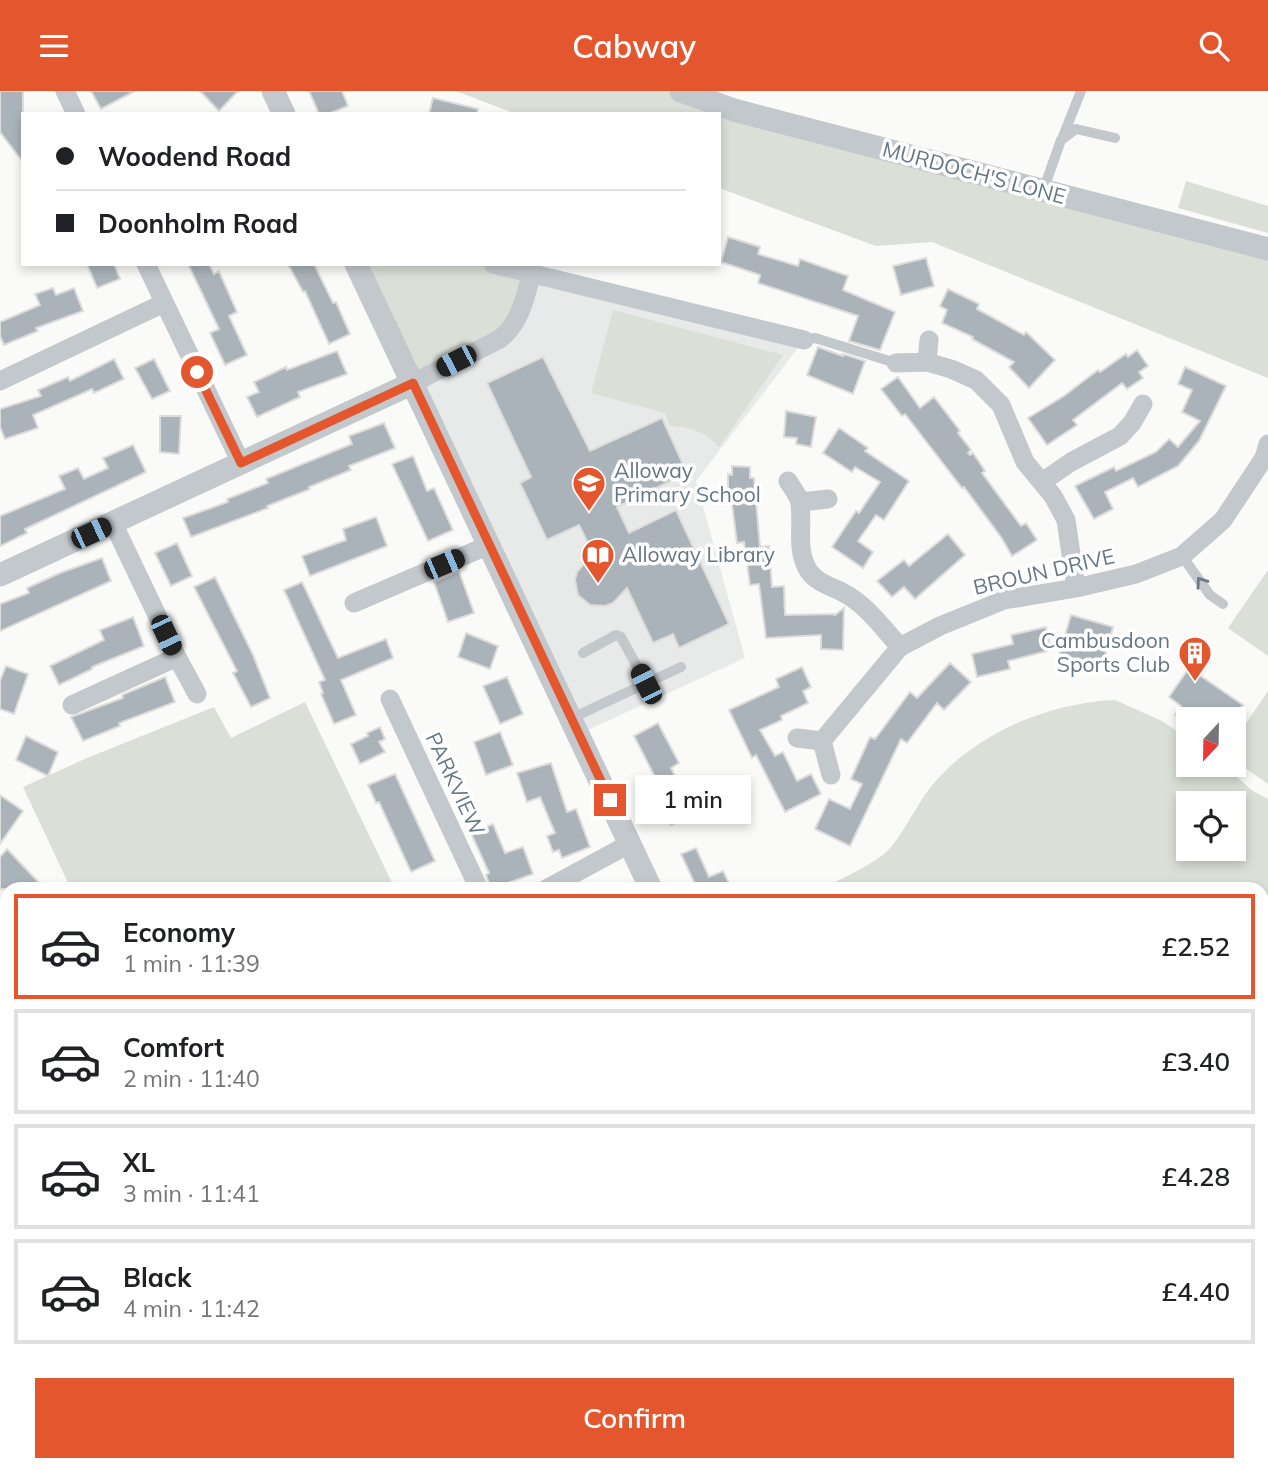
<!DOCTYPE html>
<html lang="en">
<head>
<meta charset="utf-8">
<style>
	body { margin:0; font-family:Mulish,sans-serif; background:#f6f6f6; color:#202124; height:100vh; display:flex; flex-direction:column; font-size:26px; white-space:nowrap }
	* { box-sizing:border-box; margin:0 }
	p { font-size:23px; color:#757577 }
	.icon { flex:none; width:38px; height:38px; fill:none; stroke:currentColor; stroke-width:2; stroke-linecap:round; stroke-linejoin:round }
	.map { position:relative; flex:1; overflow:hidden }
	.panel { position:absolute; left:0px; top:791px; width:1269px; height:590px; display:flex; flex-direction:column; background:#fff; border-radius:21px 21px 0 0; box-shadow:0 4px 10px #0003 }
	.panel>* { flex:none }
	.banner { position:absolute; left:21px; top:21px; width:700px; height:154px; border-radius:0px; box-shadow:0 4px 10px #0003; display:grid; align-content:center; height:154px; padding:0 35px; background:#fff }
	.needle { width:46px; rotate:202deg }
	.fabs { position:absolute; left:1176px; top:616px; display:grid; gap:14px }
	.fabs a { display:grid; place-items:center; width:70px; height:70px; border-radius:0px; background:#fff; box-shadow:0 4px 10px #0003; font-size:35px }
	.end { position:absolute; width:32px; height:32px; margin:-16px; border:9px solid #e4572e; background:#fff; box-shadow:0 0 0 4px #fff }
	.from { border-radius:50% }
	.bubble { position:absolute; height:49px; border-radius:0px; background:#fff; box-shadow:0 4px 10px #0003; font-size:23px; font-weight:600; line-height:49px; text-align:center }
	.car { position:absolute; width:21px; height:42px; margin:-21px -10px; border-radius:9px; box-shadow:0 0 5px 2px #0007; background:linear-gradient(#222 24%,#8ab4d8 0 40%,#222 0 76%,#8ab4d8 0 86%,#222 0) }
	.banner b { display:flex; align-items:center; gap:24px; height:66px; font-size:26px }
	.banner b+b { border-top:2px solid #e0e0e0 }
	.banner i { width:18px; height:18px; background:#202124 }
	ul { padding:12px 0 0; list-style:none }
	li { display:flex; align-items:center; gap:21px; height:105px; margin:0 14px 10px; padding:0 21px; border:4px solid #e0e0e0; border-radius:0px }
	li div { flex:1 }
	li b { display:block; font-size:26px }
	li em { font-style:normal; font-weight:600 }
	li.selected { border-color:#e4572e }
	li>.icon { width:63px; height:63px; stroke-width:1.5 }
	.action { display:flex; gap:14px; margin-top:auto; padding:14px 35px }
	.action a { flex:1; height:80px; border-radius:0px; background:#e4572e; color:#fff; font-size:28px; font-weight:600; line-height:80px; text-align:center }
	header { display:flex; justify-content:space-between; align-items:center; height:91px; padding:0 35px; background:#e4572e; color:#fff; font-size:32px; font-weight:600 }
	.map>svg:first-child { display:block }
	.built { fill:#e8e9e9 }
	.green { fill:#dadfd7; fill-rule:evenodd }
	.building { fill:#aab3b9; stroke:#dcdcda; stroke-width:2 }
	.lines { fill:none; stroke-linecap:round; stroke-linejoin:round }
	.secondary-casing { stroke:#b3babf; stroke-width:30 }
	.service { stroke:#c3c8cc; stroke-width:10 }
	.minor { stroke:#c3c8cc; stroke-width:19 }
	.tertiary { stroke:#c3c8cc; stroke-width:23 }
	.secondary { stroke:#fff; stroke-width:26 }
	.oneway { stroke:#6a7a87 }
	.route { stroke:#e4572e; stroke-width:9 }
	.labels { text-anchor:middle; stroke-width:7; stroke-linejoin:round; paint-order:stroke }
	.street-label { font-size:21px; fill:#657683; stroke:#fff }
	.poi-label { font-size:21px; fill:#657683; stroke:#fff; text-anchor:start }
</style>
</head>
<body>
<header><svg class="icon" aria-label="menu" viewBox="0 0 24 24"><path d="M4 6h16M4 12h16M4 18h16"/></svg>Cabway<svg class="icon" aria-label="search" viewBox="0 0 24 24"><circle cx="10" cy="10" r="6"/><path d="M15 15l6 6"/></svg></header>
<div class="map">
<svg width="1268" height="1380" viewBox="0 0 1268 1380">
	<rect width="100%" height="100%" fill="#fafaf8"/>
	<path class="built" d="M532 182 804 249 696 390 745 567 579 643 413 292Z"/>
	<path class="green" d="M456 0H681L1268 158V287L932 151 876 155 719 97V23H516Z
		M1186 90 1268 115V142L1178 117Z
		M356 173H494L532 182 511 239 413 292Z
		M613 219 783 264 719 356C705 341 691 336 670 335L665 322 591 302Z
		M1268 479V565L1228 537Z
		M1268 600V693L1234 669V650Z
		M1115 609 1162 630 1188 648V674H1223L1253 700 1268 708V852L1262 859V798H823C842 787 866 777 884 763 898 753 917 713 930 697 973 643 1047 612 1115 609ZM1188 712H1234V758H1188Z
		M305 611 395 798H71L23 696 87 667 214 616 231 647Z
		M0 1090 7 1102V1374H170L174 1380H0Z
		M850 1374H876L880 1380H840Z
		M1101 1374H1163L1166 1380H1104Z"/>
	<path class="building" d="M0 0H23V71L0 41Z
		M91 0H135L101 18Z
		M200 0H238L219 20Z
		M309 0H342L348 15 328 23H319Z
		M433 7 478 18 477 23H429Z
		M728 146 760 156 758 163 798 175 800 168 848 185 843 199 895 221 880 259 849 250 858 225 758 192 760 184 721 171Z
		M926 167 934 195 901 204 893 175Z
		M87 173H114L120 188 97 197Z
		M188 173H209L214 183 219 180 237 221 229 225 247 264 225 274 210 242 219 238Z
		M288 173H314L333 212 336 211 350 243 329 253 305 200 303 201Z
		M53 197 56 204 74 197 83 220 36 237 38 240 4 254 0 245V231L40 214 35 203Z
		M948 198 979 213 977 218 1024 244 1026 241 1055 269 1029 297 1009 276 1014 271 972 248 973 246 942 232 947 219 940 215Z
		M818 256 843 265V263L865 270 853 303 807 284Z
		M1137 259 1148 275 1139 281 1143 287 1127 298 1122 292 1073 329 1077 334 1047 354 1028 327 1064 305 1098 279 1100 281 1126 263 1128 266Z
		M337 260 347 283 298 301 300 306 257 326 247 306 259 301 254 291 286 276 287 279Z
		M543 266 590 360 662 327 687 382 617 416 629 442 676 419 729 533 679 557 673 543 653 552 627 497 613 512 605 515 590 514 578 504 575 489 577 481 582 475 595 466 579 434 547 449 520 392 531 386 487 292Z
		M114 268 124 288 94 302 92 298 33 324 38 337 5 348 0 336V318L41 305 38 299 68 286 70 290Z
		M154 268 170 300 152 308 135 277Z
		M1185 276 1226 295 1199 350 1178 375 1138 396 1133 387 1105 401 1113 418 1094 428 1075 395 1114 376 1116 380 1156 361 1169 348 1178 356 1200 330 1182 321 1192 299 1178 293Z
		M898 286 920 317 934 306 960 340 958 342 971 359 968 362 970 364 973 362 985 380 982 382 1021 435 1026 432 1037 449 1012 465 1001 446 964 396 962 397 905 323 902 325 881 298Z
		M786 320 816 326 811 356 796 353 797 347 784 346Z
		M160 325H181L179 363 160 361Z
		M384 332 395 357 349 375 351 379 309 396 310 398 267 415 268 417 191 446 183 427 228 411 227 408 268 392 266 388 352 353 349 345Z
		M839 337 868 357 865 360 909 390 884 429 876 424 858 450 873 461 863 477 832 456 856 420 859 422 880 391 855 376 852 381 823 362Z
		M133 354 146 381 25 438 27 442 0 455V425L65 398 59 385 78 377 84 388 108 377 103 367Z
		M413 365 427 400 434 397 453 439 428 450 392 373Z
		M732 375 750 376V387H754L760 456 769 455 772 496 784 495 785 524 835 523 834 525 844 517 843 559 821 558V544L766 547 759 493 750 494 744 451 737 452 731 405H728V383L732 384Z
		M376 426 387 455 310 485 302 465 346 449 343 438Z
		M948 443 965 464 915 508 904 496 892 506 877 490 904 469 909 475Z
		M177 452 192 485 171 495 155 462Z
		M102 467 111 490 0 540V513L29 502 27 497 60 482Z
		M459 480 474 522 448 531 434 491Z
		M215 486 253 564 270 607 251 616 233 582 237 580 194 496Z
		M302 491 338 567 386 548 393 567 341 589 356 624 334 633 321 603 323 602 319 591 325 589 284 499Z
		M1071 524 1113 536 1102 576 1059 565Z
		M133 526 144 555 92 576V578L59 594 50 575 104 549 100 539Z
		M1046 536 1051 559 1008 570 1010 578 977 586 972 563 1013 553 1011 544Z
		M466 542 498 555 490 578 458 566Z
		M950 572 971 591 944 619 937 612 907 652 901 648 850 755 815 738 829 708 850 718 862 693 851 688 870 646 875 648 910 601 917 607Z
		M6 575 28 583 14 623 0 618V590Z
		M802 576 811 596 803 600 808 612 781 625 782 629 760 639 775 665 783 661 797 690 811 683 821 703 785 721 756 664 752 667 729 619 779 596 776 588Z
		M1189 577 1243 614 1233 628H1182L1175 624 1181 615 1169 606Z
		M165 586 175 611 119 632 120 635 83 650 71 626 123 607 122 604Z
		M507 586 523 623 500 633 483 595Z
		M658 632 679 672 671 677 694 724 671 734 650 691 656 688 634 645Z
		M380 636 385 648 379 651 385 661 360 673 351 653 368 645 367 642Z
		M500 641 513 674 486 684 474 651Z
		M26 645 58 661 48 685 16 669Z
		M551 672 567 721 576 718 590 756 562 767 559 759 553 761 547 745 555 742 540 706 527 711 517 682Z
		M395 683 435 770 411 781 379 711 376 712 368 694Z
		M0 704 23 720 0 753Z
		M493 733 505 762 523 756 533 783 491 798 486 784 489 782 471 742Z
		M696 757 709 786 723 780 732 798H683L695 793 681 763Z
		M7 758 45 798H0V766Z"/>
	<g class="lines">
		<defs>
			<path id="secondary" d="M1262 919 1268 914
				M462 1380 469 1374"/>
		</defs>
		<use href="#secondary" class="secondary-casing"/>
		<path class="service" d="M1062 48 1081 0
			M1043 100 1061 49 1076 38 1115 47
			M804 249 815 247 896 272
			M1182 465 1210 504 1223 513
			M583 562 616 544 621 546 646 592
			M572 627 681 576
			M176 1374 180 1380"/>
		<path class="minor" d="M65 0 76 23
			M146 173 241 372
			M493 173 804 249
			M927 271 929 249
			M896 272 927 271 951 278 976 289 1001 314 1025 371 1053 405 1066 429 1076 497
			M0 290 164 212
			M413 292 500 248C521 231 525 206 532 182
			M788 390C792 397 800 406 800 414 803 435 796 456 807 477 813 490 830 495 842 501 866 513 882 536 900 556
			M1042 391 1071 371 1120 345 1132 332 1143 313
			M801 411 828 408
			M113 432 177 566 197 603
			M354 512 489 454
			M390 608 479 798
			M72 614 177 566
			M797 647 822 650
			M831 684 822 650 900 556 940 535 1004 509 1076 497 1136 483 1182 465 1223 429 1264 367 1268 353
			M546 798 631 752
			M1262 962 1268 973
			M0 1083 7 1095"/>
		<path class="tertiary" d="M273 0 284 23
			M681 0 734 19 1268 158
			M356 173 651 798
			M0 484 413 292
			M1092 1374 1095 1380"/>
		<use href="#secondary" class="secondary"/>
	</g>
	<defs><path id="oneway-chevron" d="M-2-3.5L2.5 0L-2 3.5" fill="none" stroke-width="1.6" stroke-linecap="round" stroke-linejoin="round" transform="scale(1.75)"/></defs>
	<use class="oneway" href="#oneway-chevron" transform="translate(1201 491) rotate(-125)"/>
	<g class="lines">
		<path class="route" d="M197 281 241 372 413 292 610 709"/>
	</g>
	<defs>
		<symbol id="school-pin" viewBox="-11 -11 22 30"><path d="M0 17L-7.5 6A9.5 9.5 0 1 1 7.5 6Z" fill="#e4572e" stroke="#fff"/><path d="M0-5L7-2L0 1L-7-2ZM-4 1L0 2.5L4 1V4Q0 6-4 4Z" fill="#fff"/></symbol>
		<symbol id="library-pin" viewBox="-11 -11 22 30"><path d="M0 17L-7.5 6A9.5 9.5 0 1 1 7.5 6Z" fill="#e4572e" stroke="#fff"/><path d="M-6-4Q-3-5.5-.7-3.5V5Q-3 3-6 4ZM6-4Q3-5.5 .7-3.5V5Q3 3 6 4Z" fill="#fff"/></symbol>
		<symbol id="building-pin" viewBox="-11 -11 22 30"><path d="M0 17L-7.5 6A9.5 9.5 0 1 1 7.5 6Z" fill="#e4572e" stroke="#fff"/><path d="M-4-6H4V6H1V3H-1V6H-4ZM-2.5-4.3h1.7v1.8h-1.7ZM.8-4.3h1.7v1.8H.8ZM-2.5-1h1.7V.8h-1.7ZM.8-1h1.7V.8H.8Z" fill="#fff"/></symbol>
	</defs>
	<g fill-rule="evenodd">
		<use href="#school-pin" x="570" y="373" width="38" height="52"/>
		<use href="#library-pin" x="579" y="445" width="38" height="52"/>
		<use href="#building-pin" x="1176" y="543" width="38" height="52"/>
	</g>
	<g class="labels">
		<g class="street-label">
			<text transform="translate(974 82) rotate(15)" y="7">MURDOCH'S LONE</text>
			<text transform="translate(1044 481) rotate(-13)" y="7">BROUN DRIVE</text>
			<text transform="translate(455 693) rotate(65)" y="7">PARKVIEW</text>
		</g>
		<g class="poi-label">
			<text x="614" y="387">Alloway<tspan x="614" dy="24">Primary School</tspan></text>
			<text x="622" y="471">Alloway Library</text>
			<text x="1170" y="557" text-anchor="end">Cambusdoon<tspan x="1170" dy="24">Sports Club</tspan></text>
		</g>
	</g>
</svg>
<div class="fabs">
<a><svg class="needle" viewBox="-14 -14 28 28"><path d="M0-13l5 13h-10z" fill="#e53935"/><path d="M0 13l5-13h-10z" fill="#757577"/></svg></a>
<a><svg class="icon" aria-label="locate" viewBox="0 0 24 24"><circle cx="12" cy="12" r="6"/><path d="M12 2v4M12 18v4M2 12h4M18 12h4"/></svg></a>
</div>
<i class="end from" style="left:197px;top:281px"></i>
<i class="end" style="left:610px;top:709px"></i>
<div class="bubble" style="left:635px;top:684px;width:116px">1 min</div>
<i class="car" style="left:456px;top:270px;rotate:243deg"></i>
<i class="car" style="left:91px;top:442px;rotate:65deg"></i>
<i class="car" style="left:444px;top:473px;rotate:67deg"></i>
<i class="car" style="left:166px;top:544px;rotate:155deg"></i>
<i class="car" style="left:646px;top:593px;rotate:333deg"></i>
<div class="banner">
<b><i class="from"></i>Woodend Road</b>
<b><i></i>Doonholm Road</b>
</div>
<section class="panel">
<ul>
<li class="selected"><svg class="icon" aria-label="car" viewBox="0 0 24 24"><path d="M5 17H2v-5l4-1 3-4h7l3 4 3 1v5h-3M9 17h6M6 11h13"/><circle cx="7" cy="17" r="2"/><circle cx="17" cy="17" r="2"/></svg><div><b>Economy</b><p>1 min · 11:39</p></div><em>£2.52</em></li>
<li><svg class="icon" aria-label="car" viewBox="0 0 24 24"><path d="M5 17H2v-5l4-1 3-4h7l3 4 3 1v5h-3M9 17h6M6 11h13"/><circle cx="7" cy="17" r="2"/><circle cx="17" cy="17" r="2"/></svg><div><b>Comfort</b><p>2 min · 11:40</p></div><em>£3.40</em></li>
<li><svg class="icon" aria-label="car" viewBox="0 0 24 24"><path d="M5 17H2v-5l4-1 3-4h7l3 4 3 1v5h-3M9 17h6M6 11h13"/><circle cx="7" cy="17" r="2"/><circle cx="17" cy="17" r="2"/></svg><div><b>XL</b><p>3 min · 11:41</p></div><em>£4.28</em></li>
<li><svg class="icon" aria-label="car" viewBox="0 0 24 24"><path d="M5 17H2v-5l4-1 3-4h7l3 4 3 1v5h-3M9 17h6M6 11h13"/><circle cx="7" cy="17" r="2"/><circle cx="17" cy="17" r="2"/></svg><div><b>Black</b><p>4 min · 11:42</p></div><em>£4.40</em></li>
</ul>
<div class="action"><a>Confirm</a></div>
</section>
</div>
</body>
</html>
